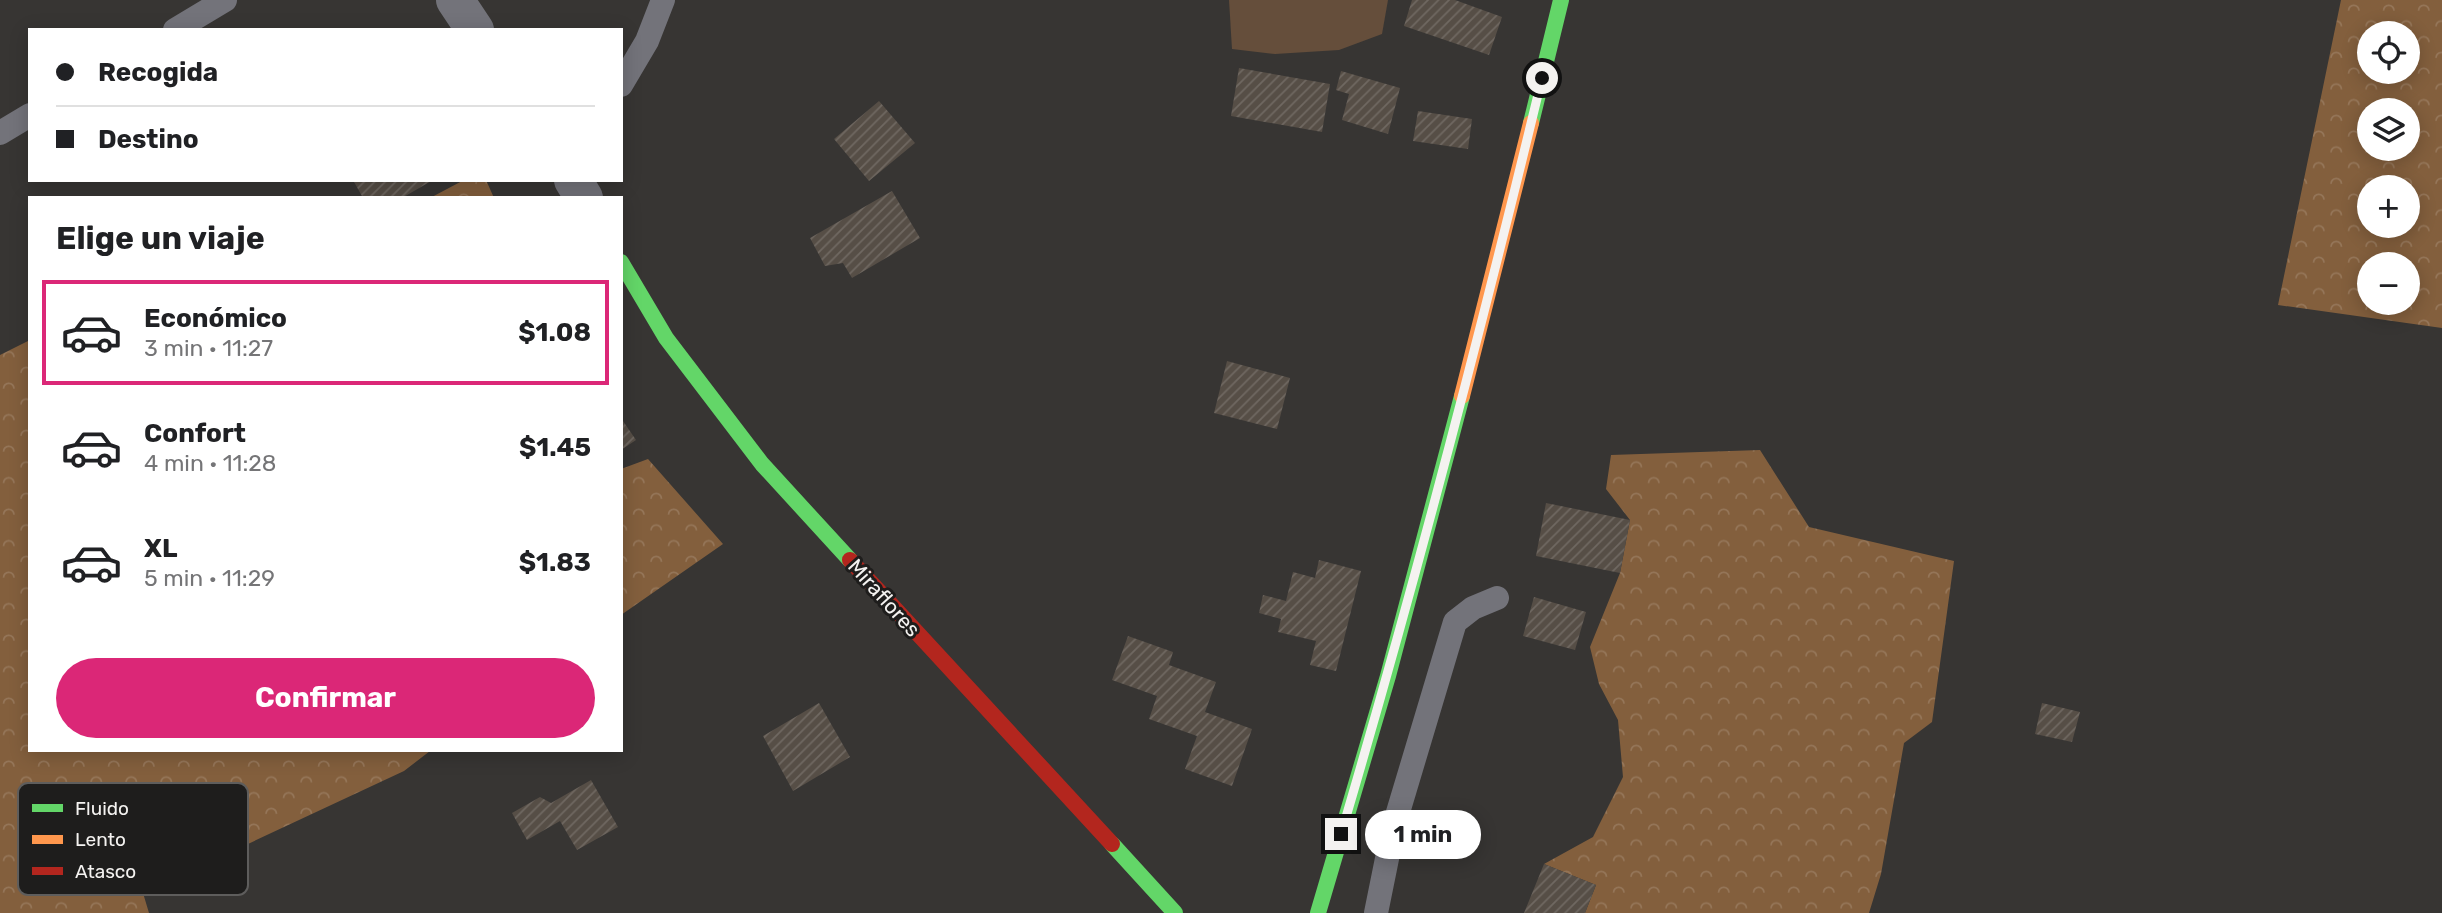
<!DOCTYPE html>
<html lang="es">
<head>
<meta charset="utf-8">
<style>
	body { margin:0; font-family:Rubik,sans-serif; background:#f6f6f6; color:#202124; height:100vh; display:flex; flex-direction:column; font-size:26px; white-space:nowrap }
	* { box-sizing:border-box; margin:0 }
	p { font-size:23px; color:#757577 }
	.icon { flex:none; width:38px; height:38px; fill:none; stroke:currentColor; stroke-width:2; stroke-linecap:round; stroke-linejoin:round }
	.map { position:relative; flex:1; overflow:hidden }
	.details { position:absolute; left:28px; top:196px; width:595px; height:556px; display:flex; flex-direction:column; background:#fff; border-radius:0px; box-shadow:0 4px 18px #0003 }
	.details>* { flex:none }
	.hud { position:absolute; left:28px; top:28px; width:595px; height:154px; border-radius:0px; box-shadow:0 4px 18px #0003; display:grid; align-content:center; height:154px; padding:0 28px; background:#fff }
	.buttons { position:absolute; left:2357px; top:21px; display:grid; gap:14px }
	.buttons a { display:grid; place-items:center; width:63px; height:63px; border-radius:50%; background:#fff; box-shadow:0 4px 18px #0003; font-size:35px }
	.end { position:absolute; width:32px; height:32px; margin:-16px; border:9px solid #f4f2f0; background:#111; box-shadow:0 0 0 4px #111 }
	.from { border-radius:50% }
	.bubble { position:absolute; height:49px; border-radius:24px; background:#fff; box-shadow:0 4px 18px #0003; font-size:23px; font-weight:700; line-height:49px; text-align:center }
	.hud b { display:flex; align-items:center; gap:24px; height:66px; font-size:26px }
	.hud b+b { border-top:2px solid #e0e0e0 }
	.hud i { width:18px; height:18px; background:#202124 }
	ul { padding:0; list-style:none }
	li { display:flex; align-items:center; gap:21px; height:105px; margin:0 14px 10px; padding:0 14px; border:4px solid transparent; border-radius:0px }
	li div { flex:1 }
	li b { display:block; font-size:26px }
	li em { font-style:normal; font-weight:700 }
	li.selected { border-color:#db2777 }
	li>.icon { width:63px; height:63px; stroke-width:1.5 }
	h2 { padding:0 28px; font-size:32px; line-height:84px }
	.button { display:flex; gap:14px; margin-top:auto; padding:14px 28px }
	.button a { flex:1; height:80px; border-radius:42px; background:#db2777; color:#fff; font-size:28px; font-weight:700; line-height:80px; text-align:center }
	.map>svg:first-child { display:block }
	.green { fill:#654e3b }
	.forest { fill:url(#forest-crowns); fill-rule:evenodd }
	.building { fill:url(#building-hatch) }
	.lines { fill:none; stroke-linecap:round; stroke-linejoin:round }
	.lane { stroke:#73737a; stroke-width:24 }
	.street { stroke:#73737a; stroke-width:38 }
	.fast { stroke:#63d668; stroke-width:16 }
	.slow { stroke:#ff974d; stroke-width:16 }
	.jam { stroke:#b3261e; stroke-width:16 }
	.route { stroke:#f4f2f0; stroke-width:9 }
	.labels { text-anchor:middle; stroke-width:6; stroke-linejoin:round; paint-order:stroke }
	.street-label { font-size:21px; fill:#f4f2f0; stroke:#1e1d1c }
	.key { fill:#1e1d1c; stroke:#5e5d5c; stroke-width:2 }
	.key-label { font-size:19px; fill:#f4f2f0 }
</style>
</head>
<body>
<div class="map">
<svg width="2442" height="913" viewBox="0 0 2442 913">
	<defs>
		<pattern id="forest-crowns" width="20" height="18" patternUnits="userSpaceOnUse" patternTransform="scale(1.75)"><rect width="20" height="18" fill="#835f3d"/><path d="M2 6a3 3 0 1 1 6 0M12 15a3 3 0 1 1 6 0" fill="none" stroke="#957659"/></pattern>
		<pattern id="building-hatch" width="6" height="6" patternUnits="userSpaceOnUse" patternTransform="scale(1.75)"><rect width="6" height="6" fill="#564e46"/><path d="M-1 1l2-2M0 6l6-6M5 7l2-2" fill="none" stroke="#6f6861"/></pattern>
	</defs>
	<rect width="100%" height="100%" fill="#373533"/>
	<path class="green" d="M1229 0H1388L1382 34 1339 50 1275 54 1232 49Z"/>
	<path class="forest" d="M2341 0H2442V328L2278 305ZM2370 33H2408V72H2370ZM2370 110H2408V149H2370ZM2370 187H2408V226H2370ZM2370 264H2408V303H2370Z
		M464 180H486L494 198H430Z
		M30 340V751H430L404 771 143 893 149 913H0V355Z
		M1760 450 1809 527 1954 561 1932 722 1904 743 1881 874 1869 913H1585L1596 885 1544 864 1593 837 1623 777 1618 720 1599 684 1590 647 1620 573 1630 520 1606 489 1611 455Z
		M648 459 723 544 621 615V469Z"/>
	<path class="building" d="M1412 0H1455L1502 17 1489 55 1404 26Z
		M1239 68 1330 84 1322 132 1231 116Z
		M1341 71 1400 88 1388 134 1342 120 1349 94 1336 90Z
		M879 101 915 143 869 181 834 139Z
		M1418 111 1472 119 1468 149 1413 141Z
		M353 180H433L402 198H363Z
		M892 191 920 238 852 278 843 263 825 266 810 238Z
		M1227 361 1290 378 1277 429 1214 413Z
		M621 418 636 440 621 450Z
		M1546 503 1630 520 1620 573 1536 556Z
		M1319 560 1361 571 1336 671 1310 665 1316 641 1278 632 1281 619 1259 613 1263 595 1286 601 1293 572 1315 578Z
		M1534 597 1586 612 1575 650 1523 636Z
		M1128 636 1173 652 1169 665 1216 682 1205 712 1252 729 1232 786 1185 769 1197 736 1149 719 1157 696 1112 680Z
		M819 703 850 757 793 791 763 736Z
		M2042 703 2080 712 2072 742 2035 734Z
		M591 780 618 827 577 850 560 821 527 840 512 813 540 797 551 803Z
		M1544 864 1596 885 1585 913H1524Z"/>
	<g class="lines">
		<path class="lane" d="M175 30 225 0
			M621 85 647 41 663 0
			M0 133 30 115
			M1376 913 1393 829 1455 622 1473 608 1497 598"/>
		<path class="street" d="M455 0 475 30
			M573 180 584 198"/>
		<path class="fast" d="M1531 123 1561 0
			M621 262 666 338 762 464 850 560
			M1112 844 1175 913
			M1318 913 1388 676 1462 396"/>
		<path class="slow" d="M1462 396 1531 123"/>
		<path class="jam" d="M850 560 1112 844"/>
	</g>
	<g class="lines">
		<path class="route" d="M1341 834C1415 584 1481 331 1542 78"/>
	</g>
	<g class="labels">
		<g class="street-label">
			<text transform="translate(884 598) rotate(48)" y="7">Miraflores</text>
		</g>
	</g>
	<rect x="18" y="783" width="230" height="112" rx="10" class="key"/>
	<rect x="32" y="804" width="31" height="8" fill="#63d668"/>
	<rect x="32" y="835" width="31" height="9" fill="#ff974d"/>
	<rect x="32" y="867" width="31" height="8" fill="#b3261e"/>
	<g class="key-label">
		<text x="75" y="815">Fluido</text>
		<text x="75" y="846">Lento</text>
		<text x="75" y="878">Atasco</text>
	</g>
</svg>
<div class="buttons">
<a><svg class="icon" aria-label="locate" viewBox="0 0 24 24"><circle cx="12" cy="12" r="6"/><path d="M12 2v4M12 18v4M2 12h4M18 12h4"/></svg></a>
<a><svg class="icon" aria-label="layers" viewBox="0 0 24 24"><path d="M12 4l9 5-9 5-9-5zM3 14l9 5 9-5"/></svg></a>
<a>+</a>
<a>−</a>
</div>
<i class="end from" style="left:1542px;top:78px"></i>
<i class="end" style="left:1341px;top:834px"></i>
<div class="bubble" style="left:1365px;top:810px;width:116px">1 min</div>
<div class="hud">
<b><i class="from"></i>Recogida</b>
<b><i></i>Destino</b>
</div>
<section class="details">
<h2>Elige un viaje</h2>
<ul>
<li class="selected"><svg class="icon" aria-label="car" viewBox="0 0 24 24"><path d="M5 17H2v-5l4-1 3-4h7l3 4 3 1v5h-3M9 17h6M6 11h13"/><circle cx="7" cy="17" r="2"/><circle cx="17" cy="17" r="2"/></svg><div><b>Económico</b><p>3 min · 11:27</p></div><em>$1.08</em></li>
<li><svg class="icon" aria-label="car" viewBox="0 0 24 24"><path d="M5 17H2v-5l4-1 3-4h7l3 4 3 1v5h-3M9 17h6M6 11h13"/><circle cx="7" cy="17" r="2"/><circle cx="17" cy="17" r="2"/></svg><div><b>Confort</b><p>4 min · 11:28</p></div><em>$1.45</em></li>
<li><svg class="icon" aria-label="car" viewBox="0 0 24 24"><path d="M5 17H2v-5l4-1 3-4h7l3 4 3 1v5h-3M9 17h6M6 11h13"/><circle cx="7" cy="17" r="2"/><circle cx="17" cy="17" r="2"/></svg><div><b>XL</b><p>5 min · 11:29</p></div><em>$1.83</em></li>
</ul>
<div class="button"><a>Confirmar</a></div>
</section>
</div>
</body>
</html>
